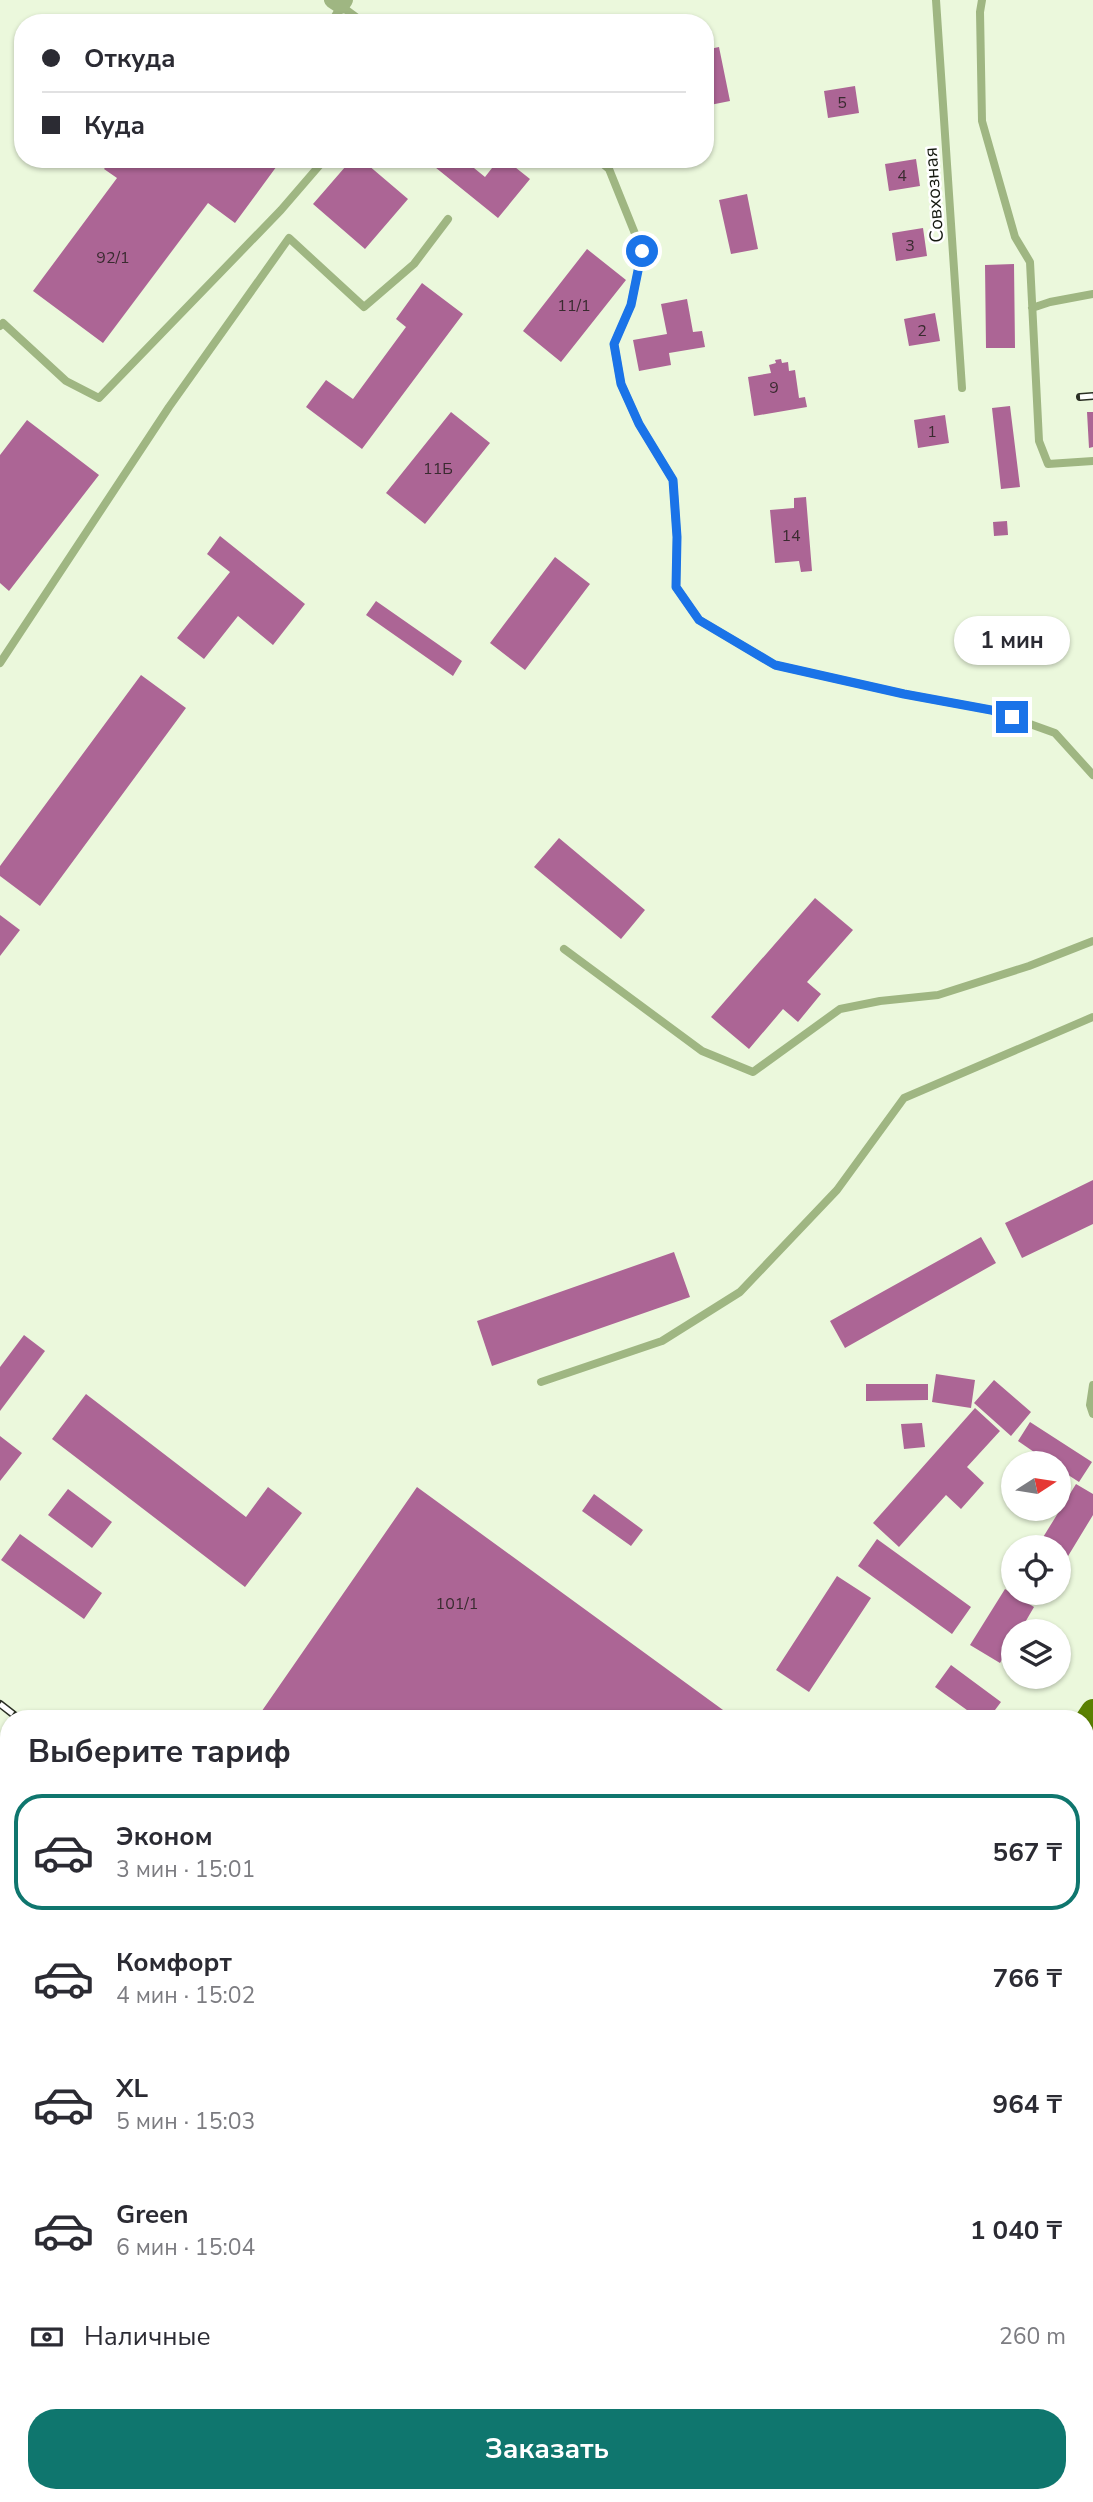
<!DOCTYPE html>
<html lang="ru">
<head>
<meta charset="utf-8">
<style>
	body { margin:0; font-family:"Nunito Sans",sans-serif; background:#f2f2f3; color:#2b2b33; height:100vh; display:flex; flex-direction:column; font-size:26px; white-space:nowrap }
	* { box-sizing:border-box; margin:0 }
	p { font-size:23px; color:#7c7c81 }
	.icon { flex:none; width:38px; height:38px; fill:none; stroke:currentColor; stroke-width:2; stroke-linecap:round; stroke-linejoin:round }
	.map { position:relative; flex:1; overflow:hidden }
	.drawer { position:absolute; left:0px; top:1710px; width:1094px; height:793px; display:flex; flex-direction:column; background:#fff; border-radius:28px 28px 0 0; box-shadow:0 2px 5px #0004 }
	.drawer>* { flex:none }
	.banner { position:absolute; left:14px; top:14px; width:700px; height:154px; border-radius:28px; box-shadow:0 2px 5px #0004; display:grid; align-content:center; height:154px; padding:0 28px; background:#fff }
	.needle { width:46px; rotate:78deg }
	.buttons { position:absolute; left:1001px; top:1451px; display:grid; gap:14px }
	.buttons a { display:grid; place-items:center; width:70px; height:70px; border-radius:50%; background:#fff; box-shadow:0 2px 5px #0004; font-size:35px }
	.end { position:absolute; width:32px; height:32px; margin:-16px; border:9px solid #1a73e8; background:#fff; box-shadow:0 0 0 4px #fff }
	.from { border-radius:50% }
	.bubble { position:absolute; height:49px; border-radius:24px; background:#fff; box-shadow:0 2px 5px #0004; font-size:23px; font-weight:700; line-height:49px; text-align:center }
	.banner b { display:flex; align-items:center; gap:24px; height:66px; font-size:26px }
	.banner b+b { border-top:2px solid #e1e1e2 }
	.banner i { width:18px; height:18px; background:#2b2b33 }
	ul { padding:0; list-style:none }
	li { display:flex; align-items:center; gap:21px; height:116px; margin:0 14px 10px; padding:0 14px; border:4px solid transparent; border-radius:28px }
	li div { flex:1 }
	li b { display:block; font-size:26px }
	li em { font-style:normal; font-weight:700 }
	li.selected { border-color:#0f766e }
	li>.icon { width:63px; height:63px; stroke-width:1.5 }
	h2 { padding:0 28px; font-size:32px; line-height:84px }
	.pay { display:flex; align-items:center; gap:18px; height:77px; padding:0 28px; font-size:26px }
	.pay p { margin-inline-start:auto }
	.button { display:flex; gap:14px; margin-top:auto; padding:14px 28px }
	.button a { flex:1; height:80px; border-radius:28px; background:#0f766e; color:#fff; font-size:28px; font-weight:700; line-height:80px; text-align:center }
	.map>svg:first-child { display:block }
	.building { fill:#ac6595 }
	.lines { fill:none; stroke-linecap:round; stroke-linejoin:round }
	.lane { stroke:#9fb682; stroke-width:8 }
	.street { stroke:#9fb682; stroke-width:16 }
	.primary { stroke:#5a8101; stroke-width:24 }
	.rail-casing { stroke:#2a2f24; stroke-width:8 }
	.rail { stroke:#fff; stroke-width:5; stroke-dasharray:16; stroke-linecap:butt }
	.route { stroke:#1a73e8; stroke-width:9 }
	.labels { text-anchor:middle; stroke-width:5; stroke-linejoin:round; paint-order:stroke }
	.number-label { font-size:16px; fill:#3a2b30 }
	.street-label { font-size:19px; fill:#14180f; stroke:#fff }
</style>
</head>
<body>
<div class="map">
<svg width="1093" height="2502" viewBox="0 0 1093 2502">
	<rect width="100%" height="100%" fill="#ebf8dc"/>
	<path class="building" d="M719 47 730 101 705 106V50Z
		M855 86 859 113 828 118 824 91Z
		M112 159H282L235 223 208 203 103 343 33 291 117 178 104 169Z
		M352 159H361L408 199 365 249 313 204Z
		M425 159H463L485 177 499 159H505L530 179 498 218Z
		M916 159 920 186 889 191 885 164Z
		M747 194 758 249 731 254 719 200Z
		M923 228 927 256 896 261 892 233Z
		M587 249 626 280 561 362 523 331Z
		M1014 264 1015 348H986L985 265Z
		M422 283 463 314 362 449 306 407 326 380 353 399 406 327 396 319Z
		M687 299 693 332 702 331 705 347 669 353 671 365 639 371 633 340 667 334 661 304Z
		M935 313 940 341 909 346 904 319Z
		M781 359 782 363 788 362 789 371 795 370 799 398 805 397 807 407 754 416 748 377 771 373 769 365 776 363 775 360Z
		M1010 406 1020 487 1001 489 992 408Z
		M451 412 490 443 425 524 386 493Z
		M1087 412H1093V447L1089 448Z
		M945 415 949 443 918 448 914 420Z
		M27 420 99 475 9 591 0 583V455Z
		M806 497 812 571 801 572 799 561 775 563 770 510 794 508V498Z
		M1007 521 1008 535 994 536 993 522Z
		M220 536 305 604 273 645 238 616 204 659 177 638 230 572 207 554Z
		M555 557 590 584 525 670 490 643Z
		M376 601 462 661 453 676 366 615Z
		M141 675 186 708 40 906 0 876V866Z
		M559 838 645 910 621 939 534 867Z
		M815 898 853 930 807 982 821 994 798 1022 783 1009 749 1049 711 1017Z
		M0 915 20 930 0 956Z
		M1093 1180V1224L1022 1258 1005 1223Z
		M981 1237 996 1263 845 1348 830 1321Z
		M674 1252 690 1297 492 1366 477 1321Z
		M24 1335 45 1351 0 1411V1367Z
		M936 1374 975 1380 971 1408 932 1402Z
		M994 1380 1031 1412 1011 1436 974 1403Z
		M866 1384H928V1400L866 1401Z
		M86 1394 246 1517 268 1487 302 1513 245 1587 52 1439Z
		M975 1408 1000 1431 967 1467 984 1483 961 1509 946 1495 899 1547 873 1523Z
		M1030 1422 1092 1462 1079 1482 1059 1469V1463H1050L1018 1441Z
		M922 1423 925 1447 904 1449 901 1424Z
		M0 1436 22 1453 0 1481Z
		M1076 1484 1093 1494V1515L1059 1571V1547H1037Z
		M417 1487 734 1718H257Z
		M68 1489 112 1522 92 1548 48 1515Z
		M594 1494 643 1530 631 1546 582 1511Z
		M20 1534 102 1593 84 1619 1 1560Z
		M877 1539 971 1607 952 1634 858 1566Z
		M837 1576 871 1598 809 1692 776 1670Z
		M1005 1589 1034 1607 1020 1631H1013V1641L1000 1663 970 1645Z
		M951 1665 1001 1702 989 1718H978L935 1687Z
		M0 2034 9 2041V2219L0 2231Z"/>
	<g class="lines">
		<path class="lane" d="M936 0 962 388
			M982 0 980 12 982 121 1015 237 1030 262 1039 441 1048 464 1093 461
			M331 23 341 6 364 23
			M597 159 609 169 642 251 631 305 614 344 621 384 639 424 673 480 677 537 676 587 699 620 775 665 904 694 991 710 1055 733 1093 775
			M1032 308 1050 302 1093 294
			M0 326 3 323 66 381 99 398 281 210 325 159
			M0 663 169 407 289 238 364 307 414 264 448 219
			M564 949 702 1051 753 1072 840 1009 880 1001 938 995 1029 966 1093 941
			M541 1382 662 1341 740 1292 837 1190 904 1098 1093 1017
			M1093 1385 1090 1405 1093 1414"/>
		<path class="street" d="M332 0 341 6 345 0
			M1092 2502H1093"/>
		<path class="primary" d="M1085 1723 1093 1711
			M589 2502 595 2494"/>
		<defs>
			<path id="rail" d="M1080 397 1093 396
				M0 1704 18 1718
				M0 1745 9 1753
				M1085 2413 1093 2411
				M1085 2427 1093 2425
				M655 2502 701 2494"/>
		</defs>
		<use href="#rail" class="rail-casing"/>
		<use href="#rail" class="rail"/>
	</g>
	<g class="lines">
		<path class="route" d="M642 251 631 305 614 344 621 384 639 424 673 480 677 537 676 587 699 620 775 665 904 694 991 710 1012 717"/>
	</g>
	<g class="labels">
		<g class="number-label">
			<text x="842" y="108">5</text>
			<text x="902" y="181">4</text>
			<text x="910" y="251">3</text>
			<text x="113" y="263">92/1</text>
			<text x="574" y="311">11/1</text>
			<text x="922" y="336">2</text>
			<text x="774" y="393">9</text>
			<text x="932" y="437">1</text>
			<text x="438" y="474">11Б</text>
			<text x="791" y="541">14</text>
			<text x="457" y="1609">101/1</text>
		</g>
		<g class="street-label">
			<text transform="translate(933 195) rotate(-94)" y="7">Совхозная</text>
		</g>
	</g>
</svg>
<div class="buttons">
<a><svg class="needle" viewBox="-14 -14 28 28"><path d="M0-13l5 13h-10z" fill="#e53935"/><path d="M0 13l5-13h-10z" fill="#7c7c81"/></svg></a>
<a><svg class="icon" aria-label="locate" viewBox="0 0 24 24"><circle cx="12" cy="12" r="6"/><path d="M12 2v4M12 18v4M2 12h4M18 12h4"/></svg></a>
<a><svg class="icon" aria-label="layers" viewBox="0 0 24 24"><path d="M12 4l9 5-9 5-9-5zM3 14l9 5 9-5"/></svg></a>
</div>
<i class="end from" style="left:642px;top:251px"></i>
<i class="end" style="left:1012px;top:717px"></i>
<div class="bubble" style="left:954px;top:616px;width:116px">1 мин</div>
<div class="banner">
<b><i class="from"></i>Откуда</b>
<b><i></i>Куда</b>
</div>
<section class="drawer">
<h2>Выберите тариф</h2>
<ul>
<li class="selected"><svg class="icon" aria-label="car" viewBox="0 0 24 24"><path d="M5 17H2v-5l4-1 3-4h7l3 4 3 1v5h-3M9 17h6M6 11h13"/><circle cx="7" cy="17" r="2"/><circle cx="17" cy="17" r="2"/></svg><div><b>Эконом</b><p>3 мин · 15:01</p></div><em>567 ₸</em></li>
<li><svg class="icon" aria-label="car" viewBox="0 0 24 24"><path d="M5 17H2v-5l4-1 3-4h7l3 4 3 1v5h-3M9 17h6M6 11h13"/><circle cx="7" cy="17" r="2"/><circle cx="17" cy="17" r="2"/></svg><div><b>Комфорт</b><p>4 мин · 15:02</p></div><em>766 ₸</em></li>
<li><svg class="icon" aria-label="car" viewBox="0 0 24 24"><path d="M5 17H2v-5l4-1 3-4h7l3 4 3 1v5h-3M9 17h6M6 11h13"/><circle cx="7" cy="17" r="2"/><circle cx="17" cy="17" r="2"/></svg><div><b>XL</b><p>5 мин · 15:03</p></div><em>964 ₸</em></li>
<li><svg class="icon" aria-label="car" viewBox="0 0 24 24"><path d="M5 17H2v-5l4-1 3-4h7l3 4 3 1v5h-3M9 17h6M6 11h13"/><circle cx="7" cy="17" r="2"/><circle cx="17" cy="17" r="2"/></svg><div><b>Green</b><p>6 мин · 15:04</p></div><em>1 040 ₸</em></li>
</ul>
<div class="pay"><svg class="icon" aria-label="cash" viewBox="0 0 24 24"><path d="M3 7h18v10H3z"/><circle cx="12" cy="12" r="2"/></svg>Наличные<p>260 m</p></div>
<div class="button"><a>Заказать</a></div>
</section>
</div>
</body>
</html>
